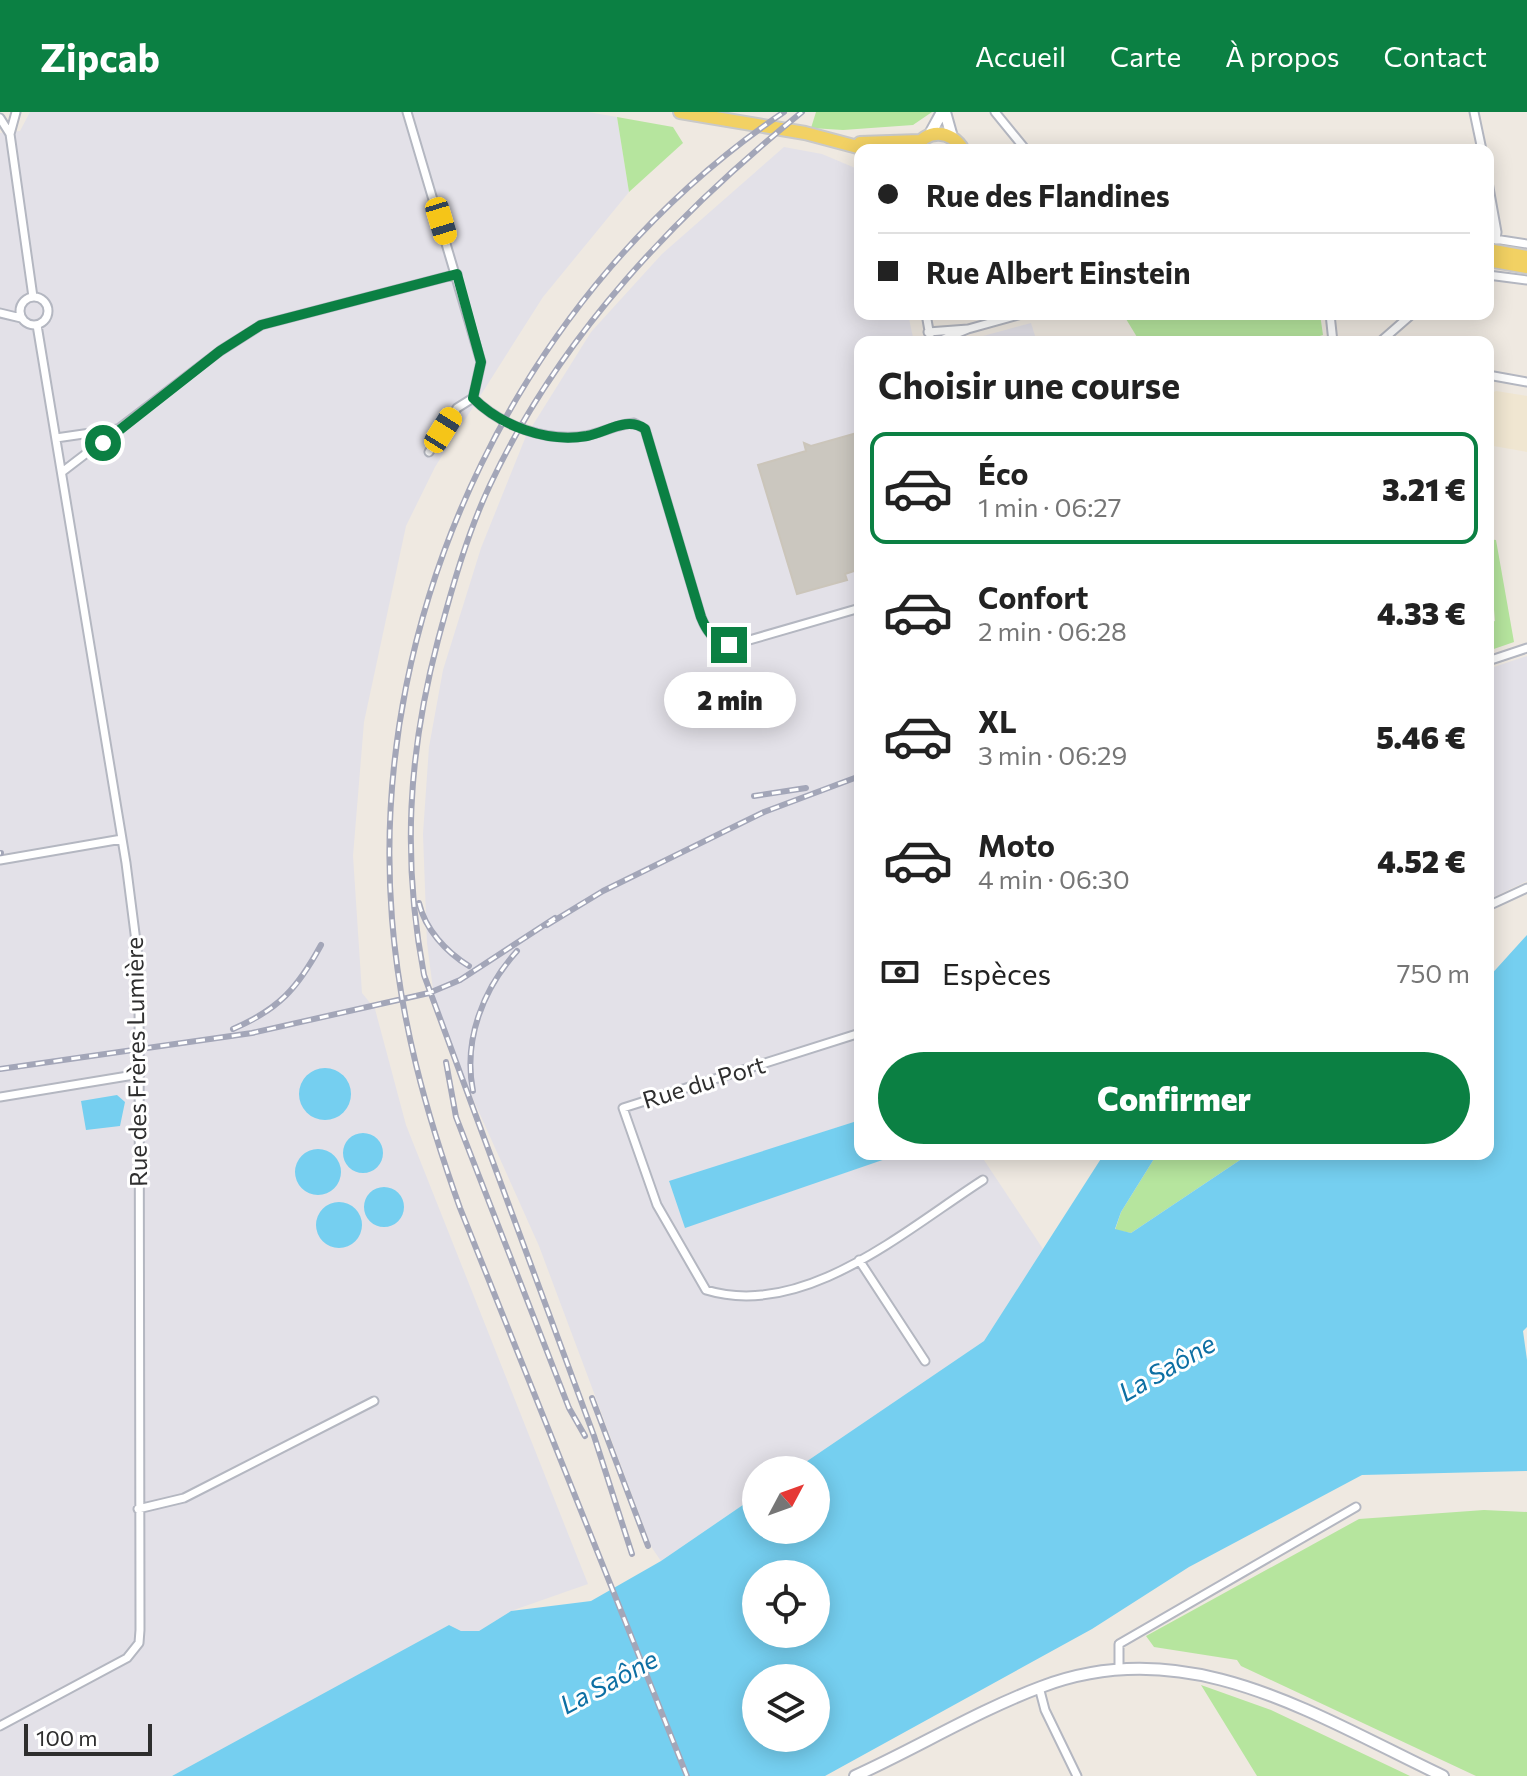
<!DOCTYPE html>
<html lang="fr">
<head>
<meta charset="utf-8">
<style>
	body { margin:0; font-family:Commissioner,sans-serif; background:#f6f6f6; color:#222; height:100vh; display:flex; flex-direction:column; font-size:30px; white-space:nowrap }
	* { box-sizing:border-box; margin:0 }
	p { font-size:26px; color:#767676 }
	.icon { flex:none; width:44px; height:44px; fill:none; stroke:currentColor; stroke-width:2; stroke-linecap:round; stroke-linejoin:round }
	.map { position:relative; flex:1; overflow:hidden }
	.side { position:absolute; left:854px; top:224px; width:640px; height:824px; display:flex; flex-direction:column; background:#fff; border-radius:16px; box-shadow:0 4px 20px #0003 }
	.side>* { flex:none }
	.top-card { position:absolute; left:854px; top:32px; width:640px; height:176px; border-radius:16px; box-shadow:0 4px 20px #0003; display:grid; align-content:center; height:176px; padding:0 24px; background:#fff }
	.needle { width:52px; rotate:49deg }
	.fabs { position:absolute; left:742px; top:1344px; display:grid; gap:16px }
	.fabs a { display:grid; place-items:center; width:88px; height:88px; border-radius:50%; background:#fff; box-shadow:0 4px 20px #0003; font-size:40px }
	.scale { position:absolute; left:24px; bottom:20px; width:128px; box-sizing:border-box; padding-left:8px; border:4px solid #2e2e2e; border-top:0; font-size:22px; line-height:28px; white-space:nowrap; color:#2e2e2e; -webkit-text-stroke:6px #fff; paint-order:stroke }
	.end { position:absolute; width:36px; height:36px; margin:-18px; border:10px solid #0b8043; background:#fff; box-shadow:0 0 0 4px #fff }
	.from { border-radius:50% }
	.bubble { position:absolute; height:56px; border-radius:28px; background:#fff; box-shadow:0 4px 20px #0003; font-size:26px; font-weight:800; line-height:56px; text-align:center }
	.car { position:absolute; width:24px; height:48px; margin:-24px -12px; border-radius:10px; box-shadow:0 0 6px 2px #0007; background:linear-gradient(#f5c518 24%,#345 0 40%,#f5c518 0 76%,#345 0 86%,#f5c518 0) }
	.top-card b { display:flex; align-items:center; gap:28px; height:76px; font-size:30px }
	.top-card b+b { border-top:2px solid #e0e0e0 }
	.top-card i { width:20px; height:20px; background:#222 }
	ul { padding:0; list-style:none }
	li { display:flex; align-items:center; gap:24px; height:112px; margin:0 16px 12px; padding:0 8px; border:4px solid transparent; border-radius:16px }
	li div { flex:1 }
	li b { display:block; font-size:30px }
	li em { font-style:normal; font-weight:800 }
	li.on { border-color:#0b8043 }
	li>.icon { width:72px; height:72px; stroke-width:1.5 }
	h2 { padding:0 24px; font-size:36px; line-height:96px }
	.pay { display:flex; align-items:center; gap:20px; height:88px; padding:0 24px; font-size:30px }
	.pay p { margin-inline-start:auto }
	.action { display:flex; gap:16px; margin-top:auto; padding:16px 24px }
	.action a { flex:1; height:92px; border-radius:48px; background:#0b8043; color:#fff; font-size:32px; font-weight:800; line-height:92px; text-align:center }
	header { display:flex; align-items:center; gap:48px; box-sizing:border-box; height:112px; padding:0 40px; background:#0b8043; color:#fff }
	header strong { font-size:38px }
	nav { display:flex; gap:44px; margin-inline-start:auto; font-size:28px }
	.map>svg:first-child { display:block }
	.industrial { fill:#e3e1e8 }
	.education { fill:#f0e6d1 }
	.green { fill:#b6e59e }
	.water { fill:#75cff0; fill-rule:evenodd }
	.building { fill:#cbc7bf; stroke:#cbc5ba; stroke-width:2 }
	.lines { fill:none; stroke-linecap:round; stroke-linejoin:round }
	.street-casing { stroke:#b4b7c1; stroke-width:11 }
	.secondary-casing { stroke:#b4b7c1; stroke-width:14 }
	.primary-casing { stroke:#c9c9c9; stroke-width:16 }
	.street { stroke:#fff; stroke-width:7 }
	.secondary { stroke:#fff; stroke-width:10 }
	.primary { stroke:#f2d163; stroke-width:12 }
	.rail-casing { stroke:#a3a6b8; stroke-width:6 }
	.rail { stroke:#fff; stroke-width:3; stroke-dasharray:9; stroke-linecap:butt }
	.route { stroke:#0b8043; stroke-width:10 }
	.labels { text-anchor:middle; stroke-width:6; stroke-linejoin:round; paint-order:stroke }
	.street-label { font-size:24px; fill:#2e2e2e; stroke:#fff }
	.water-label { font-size:26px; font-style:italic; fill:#0d6fa3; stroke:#fff }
</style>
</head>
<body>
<header>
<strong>Zipcab</strong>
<nav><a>Accueil</a><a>Carte</a><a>À propos</a><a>Contact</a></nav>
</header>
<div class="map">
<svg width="1527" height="1664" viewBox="0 0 1527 1664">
	<rect width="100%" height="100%" fill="#efe9e1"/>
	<path class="industrial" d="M30 0H588L617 5 629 80 543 185 435 355 406 414 364 610 353 744 362 881 375 897 406 1013 588 1472 511 1499 479 1519H461L449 1513 172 1664H0V21L20 19Z
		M784 35 822 42 860 58V202H908L914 230H860V1008L669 1070 686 1115 900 1042H980L1043 1137 984 1229 794 1358H756V1384L661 1449 652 1436 539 1134 461 960 434 885 427 831 423 722 429 635 443 558 481 436 526 324 591 220 662 142Z
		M1031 211 1037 230H961Z
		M1527 544V769L1488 788V557Z"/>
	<path class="education" d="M1496 279 1527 284V340L1488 333V283Z"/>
	<path class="green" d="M816 0H932L913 13 843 18 811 16Z
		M617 5 673 15 683 31 629 80Z
		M1123 202H1320L1323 223 1300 230H1140Z
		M1488 427 1496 428 1514 530 1488 539V511L1495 509Z
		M1157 1042H1249L1131 1121 1115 1118 1121 1100Z
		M1484 1398 1527 1400V1664H1476L1241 1554 1237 1548 1154 1535 1146 1524 1359 1407Z
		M1201 1573 1271 1598 1410 1664H1257Z"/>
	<path class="water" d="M1527 823V1215L1523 1219 1527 1248V1359L1362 1363 1189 1455 1092 1517 825 1664H172L449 1513 461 1519H479L511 1499 591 1489 661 1449 756 1384V1418H816V1358H794L984 1229 1104 1042H1157L1121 1100 1115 1117 1131 1121 1249 1042H1488V866ZM756 1462H816V1522H756ZM756 1566H816V1626H756Z
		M299 982a26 26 0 1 1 52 0a26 26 0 1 1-52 0Z
		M117 983 125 990 120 1014 86 1018 81 989Z
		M860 1008V1042H900L685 1116 669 1069Z
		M343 1041a20 20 0 1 1 40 0a20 20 0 1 1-40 0Z
		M295 1060a23 23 0 1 1 46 0a23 23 0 1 1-46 0Z
		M364 1095a20 20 0 1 1 40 0a20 20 0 1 1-40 0Z
		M316 1113a23 23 0 1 1 46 0a23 23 0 1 1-46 0Z"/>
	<path class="building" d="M860 320V457L845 462 847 468 797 482 758 353 806 339 804 331 811 334Z"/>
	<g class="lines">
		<defs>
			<path id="street" d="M407 0 481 250 473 286C501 314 546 330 585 324 602 321 617 312 634 311L645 317 701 505C708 523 718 535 739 531L860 496
				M995 0 1026 38
				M1474 0 1482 38
				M0 6 10 22 33 185
				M10 22 16 0
				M1488 70 1497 120 1496 128
				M1488 126 1527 132
				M1488 163 1527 168
				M20 199a14 14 0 1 1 28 0a14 14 0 1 1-28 0Z
				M0 201 21 206
				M926 202 931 230
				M1330 202 1333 230
				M968 217 1022 202
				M928 220 968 217 936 230
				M1380 230 1412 202
				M1488 263 1527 270
				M56 326 118 317
				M429 340 457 296 473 286
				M62 360 220 239 261 213 457 162
				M1488 549 1527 536
				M0 748 122 727
				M1488 794 1527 776
				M860 921 623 996 657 1093 706 1178C804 1208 905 1118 983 1068
				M0 985 140 962
				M859 1148 925 1249
				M138 1397 184 1386 374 1289
				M1119 1558V1532L1356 1395
				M1039 1575 1045 1598 1077 1664
				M0 1614 127 1546 139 1531 140 1518 139 853 126 751 37 213"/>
			<path id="secondary" d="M945 0 952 25
				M930 22 942 0
				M855 1664C917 1636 977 1599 1041 1575 1187 1519 1314 1603 1443 1664"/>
			<path id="primary" d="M680 0 805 21 869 38
				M860 31 920 29
				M914 38C926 16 951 17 963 38
				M1488 138 1527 145
				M1488 148 1527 155"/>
		</defs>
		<use href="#street" class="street-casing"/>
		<use href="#secondary" class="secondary-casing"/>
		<use href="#primary" class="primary-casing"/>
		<use href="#street" class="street"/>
		<use href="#secondary" class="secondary"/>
		<use href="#primary" class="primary"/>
		<defs>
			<path id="rail" d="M754 684 806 676
				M0 741H1
				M419 791C425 817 446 840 469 854
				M547 813 603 779 764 700 860 664
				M233 917C279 897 297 877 321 833
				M446 950 456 1005 569 1296 585 1324
				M0 957 252 921 429 881 460 868 555 806
				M473 979C463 928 483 877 517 839
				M592 1286 648 1434
				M632 1442 594 1324 424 863C402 747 408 642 438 528 452 476 467 422 490 373 560 224 675 103 802 0
				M687 1664 460 1096C426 1001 400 908 392 807 367 494 525 175 784 0"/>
		</defs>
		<use href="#rail" class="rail-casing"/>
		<use href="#rail" class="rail"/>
	</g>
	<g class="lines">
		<path class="route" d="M103 331 220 239 261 213 457 162 481 250 473 286C501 314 547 331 587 324 607 320 627 304 645 317L701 505C707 520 713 528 729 533"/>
	</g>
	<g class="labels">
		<g class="street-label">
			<text transform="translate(137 950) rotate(-91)" y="8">Rue des Frères Lumière</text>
			<text transform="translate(704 971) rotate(-17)" y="8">Rue du Port</text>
		</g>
		<g class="water-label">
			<text transform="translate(1167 1256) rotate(-30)" y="9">La Saône</text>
			<text transform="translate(609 1570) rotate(-28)" y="9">La Saône</text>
		</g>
	</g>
</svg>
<div class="fabs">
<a><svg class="needle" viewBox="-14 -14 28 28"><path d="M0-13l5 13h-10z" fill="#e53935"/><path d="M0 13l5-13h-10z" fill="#767676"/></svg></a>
<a><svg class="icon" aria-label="locate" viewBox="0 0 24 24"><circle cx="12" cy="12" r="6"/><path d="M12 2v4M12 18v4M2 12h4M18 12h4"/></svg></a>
<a><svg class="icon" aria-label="layers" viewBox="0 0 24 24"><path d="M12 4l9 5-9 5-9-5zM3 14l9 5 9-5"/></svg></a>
</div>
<div class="scale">100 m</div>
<i class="end from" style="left:103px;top:331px"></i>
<i class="end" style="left:729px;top:533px"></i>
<div class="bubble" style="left:664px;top:560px;width:132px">2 min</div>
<i class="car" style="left:441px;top:109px;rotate:163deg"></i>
<i class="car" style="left:443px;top:318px;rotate:32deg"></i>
<div class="top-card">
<b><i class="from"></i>Rue des Flandines</b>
<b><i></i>Rue Albert Einstein</b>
</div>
<section class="side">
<h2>Choisir une course</h2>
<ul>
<li class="on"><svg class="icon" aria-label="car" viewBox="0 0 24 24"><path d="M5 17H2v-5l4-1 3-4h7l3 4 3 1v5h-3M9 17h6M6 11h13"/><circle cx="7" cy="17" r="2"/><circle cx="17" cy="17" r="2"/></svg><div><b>Éco</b><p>1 min · 06:27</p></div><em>3.21 €</em></li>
<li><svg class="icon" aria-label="car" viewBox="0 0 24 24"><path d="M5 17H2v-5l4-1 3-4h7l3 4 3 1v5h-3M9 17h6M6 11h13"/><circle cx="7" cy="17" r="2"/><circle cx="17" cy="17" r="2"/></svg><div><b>Confort</b><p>2 min · 06:28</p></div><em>4.33 €</em></li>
<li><svg class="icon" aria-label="car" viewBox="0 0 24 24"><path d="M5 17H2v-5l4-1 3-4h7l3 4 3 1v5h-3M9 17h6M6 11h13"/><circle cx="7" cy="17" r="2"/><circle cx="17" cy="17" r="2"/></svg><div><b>XL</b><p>3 min · 06:29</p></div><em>5.46 €</em></li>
<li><svg class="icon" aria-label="car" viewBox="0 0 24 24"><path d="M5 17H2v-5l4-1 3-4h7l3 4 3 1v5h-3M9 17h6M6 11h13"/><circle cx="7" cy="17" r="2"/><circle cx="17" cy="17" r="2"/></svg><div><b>Moto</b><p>4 min · 06:30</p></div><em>4.52 €</em></li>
</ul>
<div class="pay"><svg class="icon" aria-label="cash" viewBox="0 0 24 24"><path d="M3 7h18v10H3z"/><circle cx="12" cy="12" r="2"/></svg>Espèces<p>750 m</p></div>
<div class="action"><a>Confirmer</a></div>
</section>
</div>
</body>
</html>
